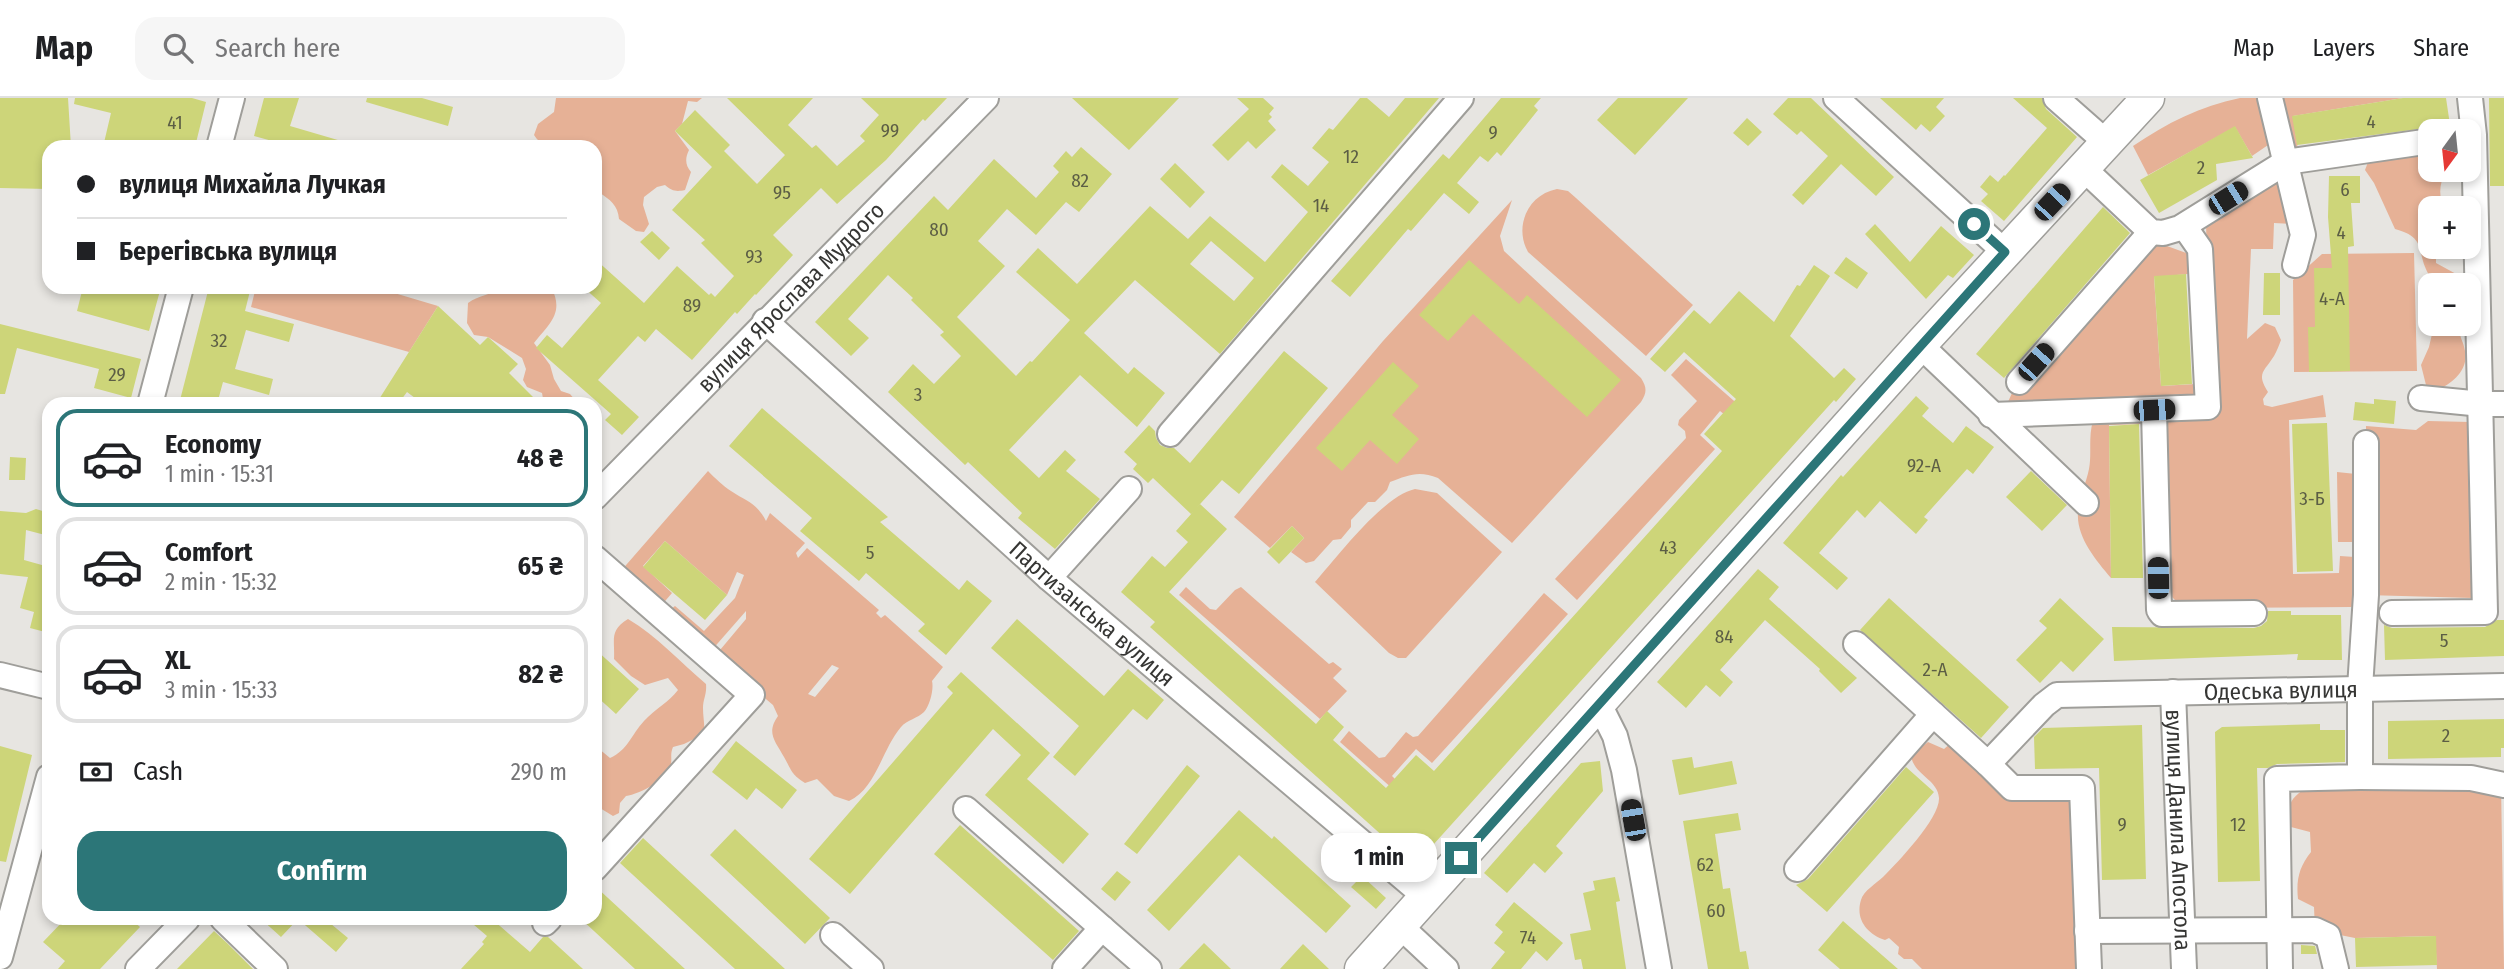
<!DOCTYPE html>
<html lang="en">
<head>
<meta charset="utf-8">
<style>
	body { margin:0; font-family:"Fira Sans Condensed",sans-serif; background:#f6f6f6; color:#202124; height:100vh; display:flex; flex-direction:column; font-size:26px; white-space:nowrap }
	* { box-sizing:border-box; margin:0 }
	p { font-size:23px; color:#757577 }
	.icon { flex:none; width:38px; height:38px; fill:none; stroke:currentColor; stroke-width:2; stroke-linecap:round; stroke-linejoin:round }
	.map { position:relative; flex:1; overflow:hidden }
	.panel { position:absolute; left:42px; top:299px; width:560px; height:528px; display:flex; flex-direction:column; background:#fff; border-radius:21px; box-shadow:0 4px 10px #0003 }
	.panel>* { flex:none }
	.hud { position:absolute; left:42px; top:42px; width:560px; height:154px; border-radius:21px; box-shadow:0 4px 10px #0003; display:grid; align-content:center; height:154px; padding:0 35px; background:#fff }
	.needle { width:46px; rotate:195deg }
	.tools { position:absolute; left:2418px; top:21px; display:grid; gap:14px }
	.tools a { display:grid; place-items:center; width:63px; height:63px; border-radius:14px; background:#fff; box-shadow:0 4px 10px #0003; font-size:35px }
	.end { position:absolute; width:32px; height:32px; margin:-16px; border:9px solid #2c7678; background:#fff; box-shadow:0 0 0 4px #fff }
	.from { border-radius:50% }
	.bubble { position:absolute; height:49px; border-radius:21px; background:#fff; box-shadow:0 4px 10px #0003; font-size:23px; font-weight:700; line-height:49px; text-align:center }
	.car { position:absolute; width:21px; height:42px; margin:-21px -10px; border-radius:9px; box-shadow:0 0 5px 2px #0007; background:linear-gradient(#222 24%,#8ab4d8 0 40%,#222 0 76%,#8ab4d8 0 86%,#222 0) }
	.hud b { display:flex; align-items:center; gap:24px; height:66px; font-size:26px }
	.hud b+b { border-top:2px solid #e0e0e0 }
	.hud i { width:18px; height:18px; background:#202124 }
	ul { padding:12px 0 0; list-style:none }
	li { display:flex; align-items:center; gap:21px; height:98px; margin:0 14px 10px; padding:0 21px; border:4px solid #e0e0e0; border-radius:21px }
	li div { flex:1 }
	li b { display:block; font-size:26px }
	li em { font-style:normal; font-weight:700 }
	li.selected { border-color:#2c7678 }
	li>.icon { width:63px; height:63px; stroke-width:1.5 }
	.pay { display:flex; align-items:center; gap:18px; height:77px; padding:0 35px; font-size:26px }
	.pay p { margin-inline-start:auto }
	.button { display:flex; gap:14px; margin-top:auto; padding:14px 35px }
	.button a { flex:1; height:80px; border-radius:21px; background:#2c7678; color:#fff; font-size:28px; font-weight:700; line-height:80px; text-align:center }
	header { display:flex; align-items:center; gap:42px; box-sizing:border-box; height:98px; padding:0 35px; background:#fff; border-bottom:2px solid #e0e0e0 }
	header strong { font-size:33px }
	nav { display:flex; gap:38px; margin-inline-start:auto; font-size:24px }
	.search { width:490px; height:63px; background:#f6f6f6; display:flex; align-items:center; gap:18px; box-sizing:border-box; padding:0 24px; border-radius:21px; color:#757577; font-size:26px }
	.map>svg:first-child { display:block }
	.green { fill:#e6b196; fill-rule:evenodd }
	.building { fill:#cdd579; fill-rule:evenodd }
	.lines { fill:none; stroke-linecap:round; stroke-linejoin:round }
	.minor-casing { stroke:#9f9e9a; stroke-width:28 }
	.major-casing { stroke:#9f9e9a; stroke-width:35 }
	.minor { stroke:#fff; stroke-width:24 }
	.major { stroke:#fff; stroke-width:32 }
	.route { stroke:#2c7678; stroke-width:9 }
	.labels { text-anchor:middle; stroke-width:5; stroke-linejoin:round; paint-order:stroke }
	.number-label { font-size:19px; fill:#5c5e45 }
	.street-label { font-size:23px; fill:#363634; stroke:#fff }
</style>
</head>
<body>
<header>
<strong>Map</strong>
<div class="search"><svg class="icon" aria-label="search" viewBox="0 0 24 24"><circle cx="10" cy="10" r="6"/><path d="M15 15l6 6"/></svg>Search here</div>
<nav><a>Map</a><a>Layers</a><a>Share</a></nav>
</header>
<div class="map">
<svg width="2504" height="871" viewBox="0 0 2504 871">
	<rect width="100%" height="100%" fill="#e7e5e1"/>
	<path class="green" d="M556 0H702L697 4 688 3 682 26 675 33 689 52C685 60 685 67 691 74L685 92C676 94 672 93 665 87L657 89 644 99 643 107 649 126 644 134 636 133 619 121C618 107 610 102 599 94L595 96V49C576 49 545 56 534 37L538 26 554 14Z
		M2240 0H2262L2271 45 2252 58 2235 29 2148 77 2133 48C2167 25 2200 8 2240 0Z
		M2277 0H2403L2293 18 2298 52 2290 68Z
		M2431 49V72H2457L2456 76 2451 80 2445 74C2440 86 2437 99 2446 110H2431V149H2438L2436 152V165L2458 177 2461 187H2431V226H2461C2458 241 2463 240 2465 253 2469 272 2452 286 2437 292L2426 287 2421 267 2429 249 2432 236 2424 220 2423 189 2429 177C2415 153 2428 140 2395 131L2374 85 2365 72 2370 59Z
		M2281 62 2296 126 2274 125 2273 151H2251L2247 241 2265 225 2275 229 2281 242C2279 247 2277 253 2274 258 2264 274 2256 275 2268 294L2263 301 2264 307 2272 309 2323 297 2326 319 2289 322 2293 476 2339 475 2340 458 2355 459 2356 506 2351 509 2189 510 2177 504 2170 497 2167 316 2211 312 2206 125Z
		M1557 91 1568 93 1576 100 1693 207 1646 258 1528 154C1514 129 1527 97 1557 91Z
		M1512 102 1500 138 1504 153 1641 280C1647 290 1647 294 1641 304L1512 445 1438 380C1419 372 1408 377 1390 384L1387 392 1375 404H1368L1351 422V429L1341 441 1333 442 1314 463 1306 465 1291 454 1304 440 1292 428 1270 450 1234 419 1383 243Z
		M2152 147 2167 148 2189 156 2196 194H2190L2188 176 2154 179 2161 288 2196 286 2197 298 2011 309 2008 304 2012 295 2146 148Z
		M2414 155 2417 273 2294 274 2293 182 2322 156Z
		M256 189H374L438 208 409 254 251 209Z
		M502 189H551C565 215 549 226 534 245L550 267 554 281 561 293 570 296 576 303V306H544L542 295 527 289 523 282 526 271 522 260 488 239 474 237 467 225 468 205C479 197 492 197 502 189Z
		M1686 261 1749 316 1739 328 1720 313 1700 337 1715 351 1577 502 1555 481 1686 340 1685 333 1678 327 1679 322 1697 303 1671 277Z
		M2142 315 2143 326 2109 327 2111 480C2096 462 2076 439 2078 414 2079 399 2086 386 2089 371 2092 355 2088 339 2093 323Z
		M2428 323 2470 324 2473 500 2366 497V328L2416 332Z
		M708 373C715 380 723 388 731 393 747 404 756 404 766 423L770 415 805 445 796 455 798 460 807 450 879 512 876 515 881 520 885 517 943 569 932 583C934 591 930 607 924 614 918 620 907 622 901 629 882 651 876 691 849 703L834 698 817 681 805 685C791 676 792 673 784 659 775 643 766 635 778 618L773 607 715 558 746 521V513L711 553 666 515 675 508 704 533 735 500 744 477 737 474 727 497 665 443 643 468 672 495 660 509 620 474ZM832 567 839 570 815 599 808 596Z
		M2337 374 2356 376 2357 441 2353 444H2338Z
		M1415 391 1437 395 1502 454 1406 560H1398L1389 555 1315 484C1338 458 1383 398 1415 391Z
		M1186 489 1210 511 1216 512 1235 492 1241 489 1329 566 1333 564 1342 571 1333 580 1347 593 1320 621 1179 497Z
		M1544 495 1568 516 1432 665 1416 651 1392 678 1408 694 1403 700 1340 644 1349 633 1379 660 1385 659 1406 634 1413 639 1418 638Z
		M628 521C657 538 680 564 706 586 707 596 703 601 703 610 703 619 705 627 704 636L684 646 673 649C670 656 672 659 671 666 669 681 640 696 626 698L620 705 619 715 613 718 595 707V642L598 650 610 660C628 652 631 637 644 623 655 611 669 604 678 592L668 580 645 587 631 578 614 561C615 541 609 533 628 521Z
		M1958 639 2012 690H2082L2089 871H1922L1912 861H1904L1898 856 1899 849 1889 840 1885 842C1867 836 1855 821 1861 802 1863 793 1877 785 1883 779 1898 764 1940 720 1939 700 1938 681 1913 677 1911 657L1928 644 1944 651Z
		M2501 686 2504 871H2437L2435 838 2355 840 2315 832 2314 809 2298 801C2296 782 2299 769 2311 754L2310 734 2291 729C2287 708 2288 701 2308 689Z"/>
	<path class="building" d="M0 0H68L71 49H49V91L0 90Z
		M75 0H192L206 4 195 49H103L111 15 74 6Z
		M264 0H299L290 28 348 45 347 49H294L254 38Z
		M367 0H422L453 9 448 28 366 4Z
		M727 0H813L788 27 812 50 816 47 837 68 865 43 860 38 879 17 861 0H947L925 23 923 21 886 62 837 106 821 90 773 137 793 157 756 197 755 196 737 216 735 214 692 262 656 231 645 244 638 238 598 282 639 319 622 337 605 322 611 316 536 250 547 237 562 250 601 205 583 189H595V161L644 205 677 168 709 197 711 195 715 199 734 178 701 145 705 142 672 112 712 69 675 33 695 12 730 47 724 53 757 86 785 57Z
		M1072 0H1179L1129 52Z
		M1237 0H1263L1274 10 1269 16 1272 19 1268 23 1276 32 1256 51 1248 43 1228 63 1212 47 1249 11Z
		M1360 0H1367L1389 19 1405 0H1439L1220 256 1135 182 1084 235 1128 276 1134 269 1165 295 1137 329 1080 277 1009 352 1039 380 1065 352 1076 362 1066 373 1100 401 1055 451 1018 420 1022 415 968 364 965 367 888 294 913 266 934 286 961 258 940 237 944 234 911 202 913 200 888 177 848 221 869 240 851 258 815 224 934 98 948 112 994 61 1036 100 1059 74 1053 68 1066 53 1072 59 1081 49 1112 76 1079 114 1066 104 1036 137 1007 111 978 143 1005 168 957 219 1016 278 1030 263 1032 264 1070 222 1016 174 1038 150 1077 186 1150 108 1188 141 1210 118 1265 164 1308 114 1271 79 1282 66 1308 88 1329 64 1312 50 1329 30 1333 32ZM1211 143 1254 180 1234 203 1190 166Z
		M1501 0H1541L1534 8 1538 12 1501 58 1497 54 1488 64 1480 58 1457 85 1479 104 1469 116 1444 95 1411 133 1408 131 1350 199 1331 183 1443 56 1449 61Z
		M1618 0H1688L1635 57 1597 22Z
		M1788 0H1811L1894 79 1876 98 1841 66 1803 107 1792 97 1828 58 1801 33 1797 37 1773 16Z
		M1880 0H1944L1936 9 1945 18 1930 34 1921 26 1916 32Z
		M2013 0H2042L2046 11 2077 39 2004 123 1981 103 1988 96 1980 89 1990 77 1998 84 2004 77 2005 78 2047 30Z
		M2403 0H2446L2450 27 2297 47 2292 18Z
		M2489 0H2504V88H2490Z
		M1747 20 1762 34 1748 48 1733 35Z
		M2235 28 2253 60 2216 66 2217 82 2159 115 2140 82Z
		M1175 65 1205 94 1190 110 1160 81Z
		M2329 78H2360V105H2351L2354 148 2348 149 2350 273 2309 274 2308 229H2315L2314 170H2332L2328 119Z
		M2103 109 2130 135 2004 280 1976 256Z
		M1875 126 1910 164 1941 128 1974 157 1953 180 1948 177 1926 201 1865 136Z
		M652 133 670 150 659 162 640 144Z
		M1846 159 1868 175 1857 191 1834 175Z
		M1469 162 1519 206 1527 197 1621 282 1587 319 1473 216 1448 243 1419 217Z
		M1814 167 1830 178 1790 238 1834 280 1844 270 1856 281 1836 304 1834 302 1415 767 1150 529 1155 524 1121 494 1152 458 1165 469 1188 444 1176 433 1200 406 1227 431 1169 494 1316 626 1327 613 1344 629 1333 642 1386 690 1416 657 1434 673 1722 353 1704 336 1736 301 1684 254 1665 274 1650 261 1694 212 1710 226 1739 193 1774 224 1797 187 1800 188Z
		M2264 175H2280V217H2263Z
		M2186 176 2192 286 2161 288 2154 178Z
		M83 189H161L149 233 77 213Z
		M209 189H251L245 213 294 226 289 244 246 232 235 271 273 281 269 297 223 284 217 306H179Z
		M438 208 480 247 488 239 518 266 509 275 540 306H423L407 294 398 306H376Z
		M0 226 141 261 131 300 94 290 99 271 17 250 5 296H0Z
		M1284 253 1328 290 1239 396 1222 382 1191 416 1153 380 1148 385 1133 371 1137 366 1124 354 1149 327 1155 333 1156 340 1160 347 1167 350H1174L1190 365Z
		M1393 264 1419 288 1392 317 1419 341 1397 366 1370 342 1342 373 1316 350Z
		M1916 298 1929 310 1922 318 1953 345 1966 328 1994 349 1973 376 1967 371 1924 419 1928 422 1916 436 1880 403 1865 420 1857 412 1819 455 1848 480 1837 492 1783 445 1841 377 1843 379Z
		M2374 301 2396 303 2394 326 2353 322 2355 304 2374 306Z
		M762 310 888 419 880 424 959 492 967 482 992 503 946 557 918 533 925 526 866 475 859 483 800 433 812 420 729 348Z
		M2327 325 2333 473 2297 474 2292 326Z
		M2139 326 2143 480H2111L2109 328Z
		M10 359 26 360 25 382H9Z
		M2031 373 2067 407 2042 433 2006 399Z
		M36 411 49 415V438L26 432 24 462 49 469V535L30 530 34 514 20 510 28 479 0 476V413L26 415Z
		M1292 428 1304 440 1279 466 1267 454Z
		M665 443 727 497 705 522 643 469Z
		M1758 471 1779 489 1769 501 1857 580 1841 595 1819 573 1820 571 1765 522 1720 572 1733 584 1720 599 1706 587 1686 610 1657 584Z
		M1889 500 2009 609 1981 640 1860 532Z
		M2060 500 2104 541 2073 574 2061 563 2040 585 2016 562 2047 530 2039 523Z
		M2268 513H2291V517H2341L2342 562H2297L2298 556 2114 563 2112 529 2254 530 2261 528 2267 523Z
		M1017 521 1104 598 1128 571 1164 602 1147 622 1133 611 1075 678 1053 659 1079 628 991 550Z
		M2497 522H2504V558L2385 562 2384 527 2392 530 2485 529Z
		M595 551 639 591 616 616 595 597Z
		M961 574 1050 655 1027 681 1089 736 1063 766 985 697 1021 657 993 631 850 796 809 761 953 595 947 589Z
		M2504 621V650H2501V659L2388 661V623Z
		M2320 626V632H2345V664L2277 666 2268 670H2257L2260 783 2218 784 2215 634 2222 629Z
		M2142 627 2146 781 2102 782 2099 670 2035 671 2034 639 2043 630Z
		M736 643 797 692 782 711 756 690 747 702 712 674Z
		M0 648 32 657 6 764 0 763Z
		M1692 659 1694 670 1732 663 1737 686 1679 697 1672 662Z
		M1600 663 1603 693 1556 748 1563 755 1545 775 1534 765 1507 795 1484 775 1581 665Z
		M1187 667 1200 678 1137 756 1124 746Z
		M1906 669 1934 694 1827 814 1796 787 1808 781Z
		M1239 712 1272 741 1274 738 1351 808 1326 835 1239 757 1169 833 1147 812Z
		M1738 715 1741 732 1715 736 1723 791 1730 790 1740 854 1746 853 1749 871H1708L1683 723Z
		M960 727 1079 833 1053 862 934 756Z
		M735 731 830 820 805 846 710 757Z
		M643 740 785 871H735L620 765Z
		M1117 773 1131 784 1115 803 1101 791Z
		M1362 778 1386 800 1376 811 1351 789Z
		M1615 779 1620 803 1616 804 1626 871H1583L1581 861 1575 862 1570 836 1591 832 1583 795 1595 792 1593 783Z
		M595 788 685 871H635L581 821H595Z
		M1514 804 1563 845 1547 863 1536 853 1521 871H1491L1505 854 1494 845 1503 834 1495 827Z
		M65 821H131L140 829 100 871H58L65 863 43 844Z
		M261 821H325L348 840 336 854 298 821 281 839Z
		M467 821H492L530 854 543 839H548L583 871H461L484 846 482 844 487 838Z
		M1843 823 1898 871H1840L1818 852Z
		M214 833 227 845 253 871H177Z
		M2436 838 2437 867 2356 869 2355 840Z
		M1204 845 1231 871H1179Z
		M1303 846 1329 871H1280Z
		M2301 847 2315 848 2317 856H2301Z"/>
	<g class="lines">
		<defs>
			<g id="minor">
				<path d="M1836 0 2005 154"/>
				<path d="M2056 0 2107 45"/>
				<path d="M2270 0 2303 137 2295 167"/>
				<path d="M219 49 232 0"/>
				<path d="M2083 70 2151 134 2163 135 2180 130 2286 64 2431 43"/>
				<path id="s1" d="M765 223 1049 480 1426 799"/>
				<path d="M1920 247 2086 405"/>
				<path d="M2019 284 2151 134"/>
				<path d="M2421 300 2482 306H2504"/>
				<path d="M150 306 181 189"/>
				<path d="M2154 312 2159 512 2162 516 2254 515"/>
				<path d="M1991 317 2208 309 2200 151 2184 128"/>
				<path d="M1170 336 1461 0"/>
				<path id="s2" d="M595 399 986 0"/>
				<path d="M595 460 752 597 595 770"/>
				<path d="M1049 480 1129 391"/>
				<path d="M2392 515 2485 514 2474 37 2470 0"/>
				<path id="s3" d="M1856 546 1988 666 2044 607 2057 597 2504 588"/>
				<path d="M0 577 49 589"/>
				<path id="s4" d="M2173 594 2184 871"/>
				<path d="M1599 606 1615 638 1624 672 1659 871"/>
				<path d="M1988 666 2012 690H2082L2089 871"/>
				<path d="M2360 679 2471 680 2504 687"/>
				<path d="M966 711 1149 871"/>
				<path d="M1797 771 1933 616"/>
				<path d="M223 821 275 871"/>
				<path d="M545 825 549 821"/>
				<path d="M1400 828 1446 871"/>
				<path d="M2087 833 2315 832 2328 838 2336 871"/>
				<path d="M833 837 871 871"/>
				<path d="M0 859 49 679"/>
				<path d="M138 871 187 821"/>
				<path d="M1065 871 1102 830"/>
				<path d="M2280 871 2277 681 2360 679V590L2366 497V345"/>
			</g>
			<path id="major" d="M1361 871 1920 247 2148 0"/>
		</defs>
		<use href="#minor" class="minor-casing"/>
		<use href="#major" class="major-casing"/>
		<use href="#minor" class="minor"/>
		<use href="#major" class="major"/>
	</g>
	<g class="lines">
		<path class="route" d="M1461 760 2005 154 1974 126"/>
	</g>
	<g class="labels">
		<g class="number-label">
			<text x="2371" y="30">4</text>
			<text x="175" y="31">41</text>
			<text x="890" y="39">99</text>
			<text x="1493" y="41">9</text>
			<text x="1351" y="65">12</text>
			<text x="2201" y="76">2</text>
			<text x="1080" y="89">82</text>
			<text x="2345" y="98">6</text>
			<text x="782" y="101">95</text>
			<text x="1321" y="114">14</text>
			<text x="939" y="138">80</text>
			<text x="2341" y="141">4</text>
			<text x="754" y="165">93</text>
			<text x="2332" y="207">4-А</text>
			<text x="692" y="214">89</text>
			<text x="219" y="249">32</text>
			<text x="117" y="283">29</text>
			<text x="918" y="303">3</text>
			<text x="1924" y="374">92-А</text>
			<text x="2312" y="407">3-Б</text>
			<text x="1668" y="456">43</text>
			<text x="870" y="461">5</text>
			<text x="1724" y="545">84</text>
			<text x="2444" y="549">5</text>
			<text x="1935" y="578">2-А</text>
			<text x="2446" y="644">2</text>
			<text x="2122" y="733">9</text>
			<text x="2238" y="733">12</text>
			<text x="1705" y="773">62</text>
			<text x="1716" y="819">60</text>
			<text x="1528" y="846">74</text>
		</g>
		<g class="street-label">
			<text dy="8" stroke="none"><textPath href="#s2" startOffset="280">вулиця Ярослава Мудрого</textPath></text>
			<text dy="8" stroke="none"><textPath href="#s1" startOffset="439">Партизанська вулиця</textPath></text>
			<text dy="8" stroke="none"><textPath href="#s3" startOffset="500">Одеська вулиця</textPath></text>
			<text dy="8" stroke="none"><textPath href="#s4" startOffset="138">вулиця Данила Апостола</textPath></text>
		</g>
	</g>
</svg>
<div class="tools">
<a><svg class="needle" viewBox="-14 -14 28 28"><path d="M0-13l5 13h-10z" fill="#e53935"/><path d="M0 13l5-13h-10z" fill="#757577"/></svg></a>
<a>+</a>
<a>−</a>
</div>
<i class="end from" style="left:1974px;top:126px"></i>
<i class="end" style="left:1461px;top:760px"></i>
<div class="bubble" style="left:1321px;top:735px;width:116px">1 min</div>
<i class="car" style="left:2228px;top:100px;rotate:58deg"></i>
<i class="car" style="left:2052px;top:104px;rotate:43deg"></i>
<i class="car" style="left:2036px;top:264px;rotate:42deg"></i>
<i class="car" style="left:2154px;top:312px;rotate:87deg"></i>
<i class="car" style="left:2158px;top:480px;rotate:359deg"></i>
<i class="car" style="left:1633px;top:722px;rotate:350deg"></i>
<div class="hud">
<b><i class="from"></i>вулиця Михайла Лучкая</b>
<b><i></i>Берегівська вулиця</b>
</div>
<section class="panel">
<ul>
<li class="selected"><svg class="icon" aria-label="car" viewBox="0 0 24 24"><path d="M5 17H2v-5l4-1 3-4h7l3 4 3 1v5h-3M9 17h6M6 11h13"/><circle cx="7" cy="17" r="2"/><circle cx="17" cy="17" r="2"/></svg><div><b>Economy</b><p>1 min · 15:31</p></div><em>48 ₴</em></li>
<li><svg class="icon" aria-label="car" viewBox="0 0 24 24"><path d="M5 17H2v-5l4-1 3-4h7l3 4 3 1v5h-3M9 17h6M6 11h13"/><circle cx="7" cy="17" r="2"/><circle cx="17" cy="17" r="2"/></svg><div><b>Comfort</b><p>2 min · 15:32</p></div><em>65 ₴</em></li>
<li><svg class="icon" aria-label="car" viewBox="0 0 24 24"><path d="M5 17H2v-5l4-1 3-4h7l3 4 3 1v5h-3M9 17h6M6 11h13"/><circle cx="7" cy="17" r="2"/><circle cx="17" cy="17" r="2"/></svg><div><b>XL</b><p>3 min · 15:33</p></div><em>82 ₴</em></li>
</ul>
<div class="pay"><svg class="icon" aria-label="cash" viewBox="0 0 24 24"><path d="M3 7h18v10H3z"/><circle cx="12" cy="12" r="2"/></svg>Cash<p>290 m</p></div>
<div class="button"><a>Confirm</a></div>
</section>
</div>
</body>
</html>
